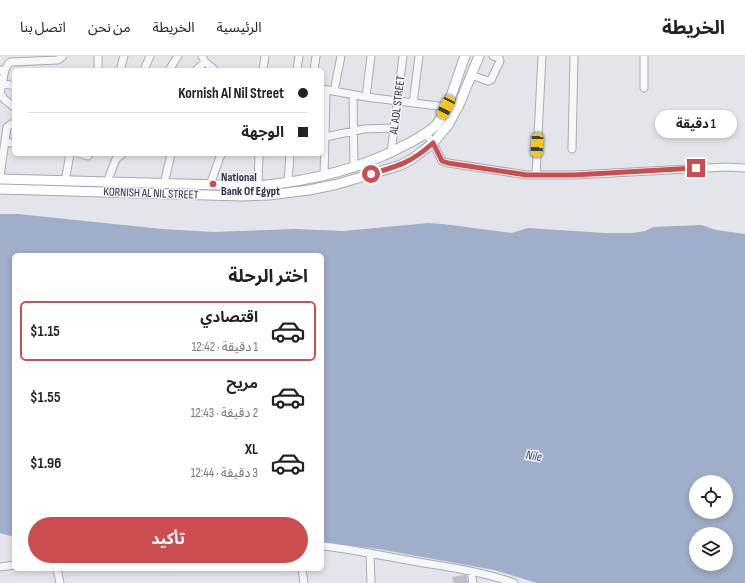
<!DOCTYPE html>
<html lang="ar">
<head>
<meta charset="utf-8">
<style>
	body { margin:0; font-family:"Sofia Sans Condensed","Noto Sans Arabic",sans-serif; background:#f2f2f2; color:#222; direction:rtl; height:100vh; display:flex; flex-direction:column; font-size:15px; white-space:nowrap }
	* { box-sizing:border-box; margin:0 }
	p { font-size:13px; color:#767676 }
	.icon { flex:none; width:22px; height:22px; fill:none; stroke:currentColor; stroke-width:2; stroke-linecap:round; stroke-linejoin:round }
	.map { position:relative; flex:1; overflow:hidden; direction:ltr }
	.sheet { position:absolute; left:12px; top:197px; width:312px; height:318px; display:flex; flex-direction:column; background:#fff; border-radius:6px; box-shadow:0 2px 6px #0003; direction:rtl }
	.sheet>* { flex:none }
	.top-card { position:absolute; left:12px; top:12px; width:312px; height:88px; border-radius:6px; box-shadow:0 2px 6px #0003; direction:rtl; display:grid; align-content:center; height:88px; padding:0 16px; background:#fff }
	.controls { position:absolute; left:689px; top:419px; display:grid; gap:8px }
	.controls a { display:grid; place-items:center; width:44px; height:44px; border-radius:50%; background:#fff; box-shadow:0 2px 6px #0003; font-size:20px }
	.end { position:absolute; width:18px; height:18px; margin:-9px; border:5px solid #cb4d50; background:#fff; box-shadow:0 0 0 2px #fff }
	.from { border-radius:50% }
	.bubble { position:absolute; height:28px; border-radius:14px; background:#fff; box-shadow:0 2px 6px #0003; font-size:13px; font-weight:700; line-height:28px; text-align:center; direction:rtl }
	.car { position:absolute; width:12px; height:24px; margin:-12px -6px; border-radius:5px; box-shadow:0 0 3px 1px #0007; background:linear-gradient(#f5c518 24%,#345 0 40%,#f5c518 0 76%,#345 0 86%,#f5c518 0) }
	.top-card b { display:flex; align-items:center; gap:14px; height:38px; font-size:15px }
	.top-card b+b { border-top:1px solid #e0e0e0 }
	.top-card i { width:10px; height:10px; background:#222 }
	ul { padding:0; list-style:none }
	li { display:flex; align-items:center; gap:12px; height:60px; margin:0 8px 6px; padding:0 8px; border:2px solid transparent; border-radius:6px }
	li div { flex:1 }
	li b { display:block; font-size:15px }
	li em { font-style:normal; font-weight:700 }
	li.current { border-color:#cb4d50 }
	li>.icon { width:36px; height:36px; stroke-width:1.5 }
	h2 { padding:0 16px; font-size:18px; line-height:48px }
	.primary-button { display:flex; gap:8px; margin-top:auto; padding:8px 16px }
	.primary-button a { flex:1; height:46px; border-radius:24px; background:#cb4d50; color:#fff; font-size:16px; font-weight:700; line-height:46px; text-align:center }
	header { display:flex; align-items:center; gap:24px; box-sizing:border-box; height:56px; padding:0 20px; background:#fff; border-bottom:1px solid #e0e0e0 }
	header strong { font-size:19px }
	nav { display:flex; gap:22px; margin-inline-start:auto; font-size:14px }
	.map>svg:first-child { display:block }
	.water { fill:#a0aec9; fill-rule:evenodd }
	.building { fill:#bbbec8 }
	.lines { fill:none; stroke-linecap:round; stroke-linejoin:round }
	.minor-casing { stroke:#a8abb5; stroke-width:9 }
	.major-casing { stroke:#a3a8b6; stroke-width:11 }
	.minor { stroke:#f6f7f9; stroke-width:7 }
	.major { stroke:#fff; stroke-width:9 }
	.route { stroke:#cb4d50; stroke-width:5 }
	.poi-dot { fill:#cb4d50; stroke:#f3f4f8; stroke-width:1.5 }
	.labels { text-anchor:middle; stroke-width:3; stroke-linejoin:round; paint-order:stroke }
	.street-label { font-size:12px; fill:#2b3143; stroke:#f3f4f8 }
	.poi-label { font-size:12px; font-weight:bold; fill:#2b3143; stroke:#f3f4f8; text-anchor:start }
	.water-label { font-size:13px; font-style:italic; fill:#364a76; stroke:#f3f4f8 }
</style>
</head>
<body>
<header>
<strong>الخريطة</strong>
<nav><a>الرئيسية</a><a>الخريطة</a><a>من نحن</a><a>اتصل بنا</a></nav>
</header>
<div class="map">
<svg width="745" height="527" viewBox="0 0 745 527">
	<rect width="100%" height="100%" fill="#e3e5eb"/>
	<path class="water" d="M0 158H18L162 173 213 176 295 173 344 175 428 167 443 168 512 177 528 172 605 177H632L645 175 653 171 701 169 716 174 745 178V527H537L494 514 378 493 322 486V199H14V481L0 477ZM696 426H726V456H696ZM696 478H726V508H696Z"/>
	<path class="building" d="M464 519H466L468 527H454L452 521Z"/>
	<g class="lines">
		<defs>
			<path id="minor" d="M98 0V14
				M202 0 205 6 215 14
				M644 0V32
				M121 11 124 0
				M0 14H5L8 8 11 6 58 4 63 0
				M5 14 0 37 4 43 14 51
				M144 14 150 0
				M169 14 178 0
				M196 14 205 6
				M263 14 265 0
				M297 14 299 0
				M314 14 316 0
				M471 19 488 25 491 24 500 5 499 2 493 0
				M2 27 14 30
				M322 33 366 41 446 51
				M334 35 341 0
				M353 39 354 112
				M366 41 371 0
				M413 47 419 0
				M426 78 433 87 442 105 448 107 527 119H574L726 111 745 112
				M325 81 364 73 394 72
				M5 85 14 88
				M572 93 574 0
				M391 97 403 0
				M80 98 88 100
				M536 119 542 0
				M0 120 7 71 11 68H14
				M324 121 326 34
				M65 125 70 98
				M107 126 116 103 122 98
				M288 127 290 98
				M164 128 171 98
				M210 129 221 98
				M258 130 259 98
				M322 490C353 493 382 500 413 505 446 511 482 515 514 527
				M370 497 371 527
				M0 511 14 509
				M57 513 60 527
				M302 513 304 527
				M471 516 473 527"/>
			<path id="major" d="M0 123 258 130C310 125 360 114 407 88 416 83 427 78 435 70 449 55 457 20 465 0
				M0 133 242 140 269 139 309 134 338 128 401 109 412 103 433 87 448 69 459 49 479 0"/>
		</defs>
		<use href="#minor" class="minor-casing"/>
		<use href="#major" class="major-casing"/>
		<use href="#minor" class="minor"/>
		<use href="#major" class="major"/>
	</g>
	<g class="lines">
		<path class="route" d="M371 118C399 110 412 106 433 87L442 105 448 107 527 119H574L696 112"/>
	</g>
	<circle class="poi-dot" cx="213" cy="128" r="4"/>
	<g class="labels">
		<g class="street-label">
			<text transform="translate(397 49) rotate(-83)" y="4">AL ADL STREET</text>
			<text transform="translate(151 137) rotate(2)" y="4">KORNISH AL NIL STREET</text>
		</g>
		<g class="poi-label">
			<text x="221" y="125">National<tspan x="221" dy="14">Bank Of Egypt</tspan></text>
		</g>
		<g class="water-label">
			<text transform="translate(534 399) rotate(8)" y="5">Nile</text>
		</g>
	</g>
</svg>
<div class="controls">
<a><svg class="icon" aria-label="locate" viewBox="0 0 24 24"><circle cx="12" cy="12" r="6"/><path d="M12 2v4M12 18v4M2 12h4M18 12h4"/></svg></a>
<a><svg class="icon" aria-label="layers" viewBox="0 0 24 24"><path d="M12 4l9 5-9 5-9-5zM3 14l9 5 9-5"/></svg></a>
</div>
<i class="end from" style="left:371px;top:118px"></i>
<i class="end" style="left:696px;top:112px"></i>
<div class="bubble" style="left:655px;top:54px;width:82px">1 دقيقة</div>
<i class="car" style="left:446px;top:51px;rotate:207deg"></i>
<i class="car" style="left:537px;top:89px;rotate:183deg"></i>
<div class="top-card">
<b><i class="from"></i>Kornish Al Nil Street</b>
<b><i></i>الوجهة</b>
</div>
<section class="sheet">
<h2>اختر الرحلة</h2>
<ul>
<li class="current"><svg class="icon" aria-label="car" viewBox="0 0 24 24"><path d="M5 17H2v-5l4-1 3-4h7l3 4 3 1v5h-3M9 17h6M6 11h13"/><circle cx="7" cy="17" r="2"/><circle cx="17" cy="17" r="2"/></svg><div><b>اقتصادي</b><p>1 دقيقة · 12:42</p></div><em>$1.15</em></li>
<li><svg class="icon" aria-label="car" viewBox="0 0 24 24"><path d="M5 17H2v-5l4-1 3-4h7l3 4 3 1v5h-3M9 17h6M6 11h13"/><circle cx="7" cy="17" r="2"/><circle cx="17" cy="17" r="2"/></svg><div><b>مريح</b><p>2 دقيقة · 12:43</p></div><em>$1.55</em></li>
<li><svg class="icon" aria-label="car" viewBox="0 0 24 24"><path d="M5 17H2v-5l4-1 3-4h7l3 4 3 1v5h-3M9 17h6M6 11h13"/><circle cx="7" cy="17" r="2"/><circle cx="17" cy="17" r="2"/></svg><div><b>XL</b><p>3 دقيقة · 12:44</p></div><em>$1.96</em></li>
</ul>
<div class="primary-button"><a>تأكيد</a></div>
</section>
</div>
</body>
</html>
